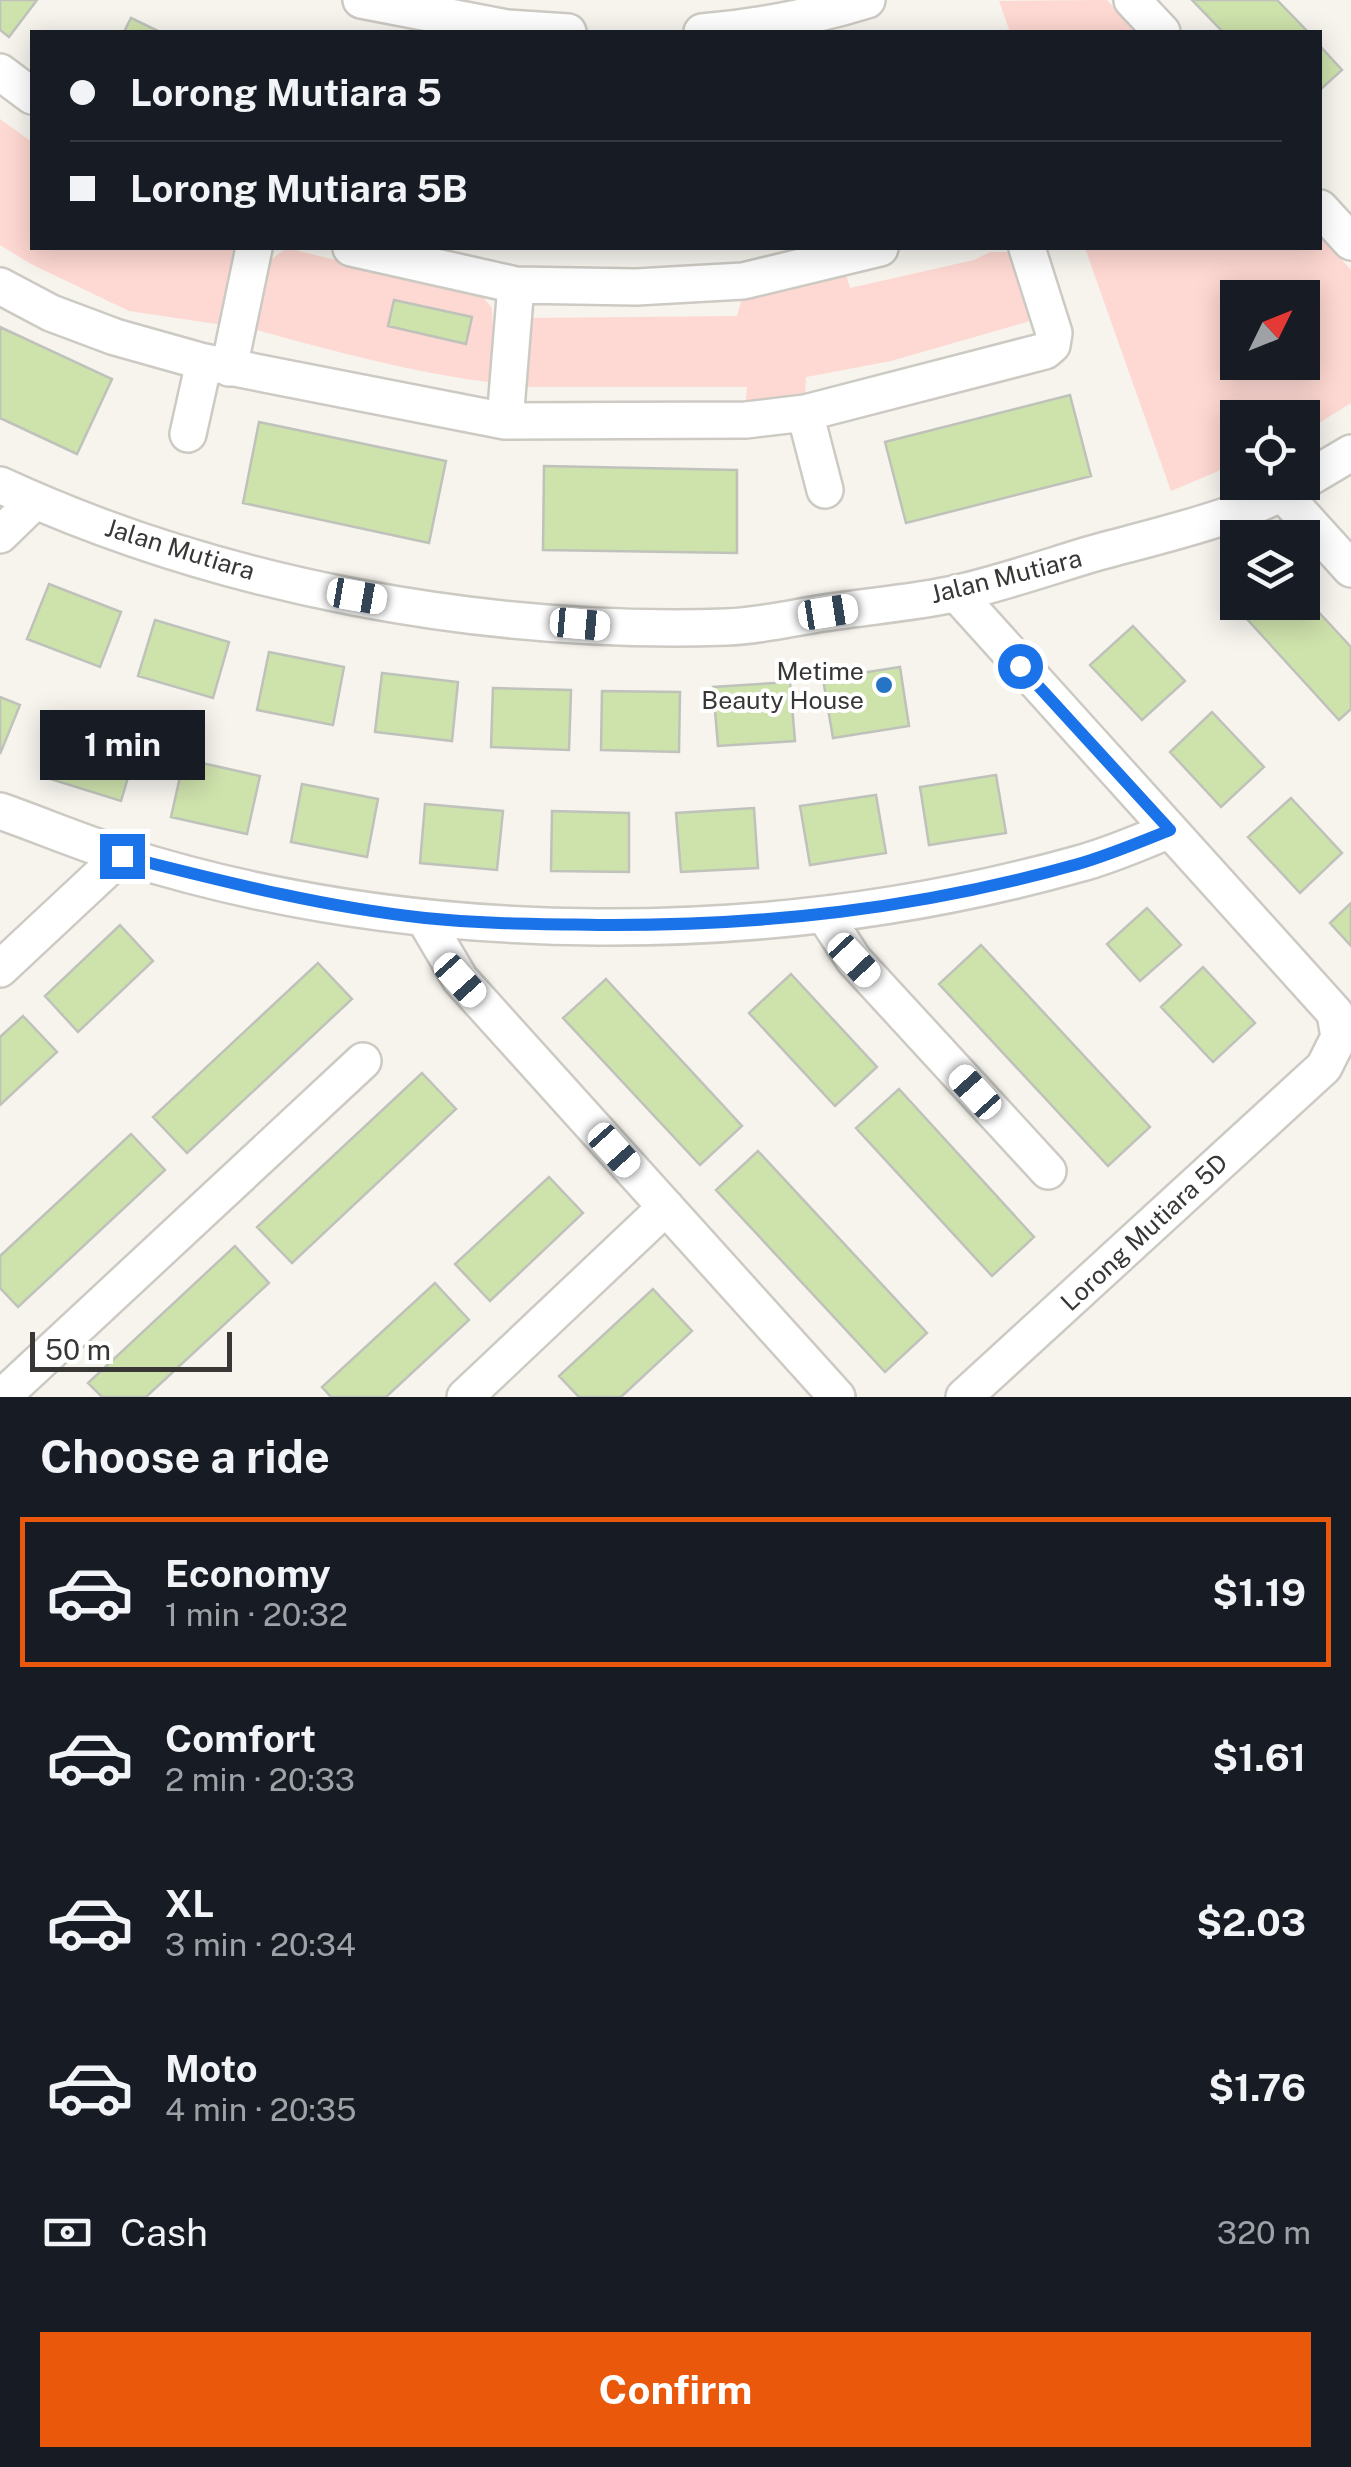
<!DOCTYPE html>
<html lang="en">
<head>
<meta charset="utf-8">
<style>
	body { margin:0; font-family:"Public Sans",sans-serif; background:#242831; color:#f1f3f6; height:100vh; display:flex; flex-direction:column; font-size:38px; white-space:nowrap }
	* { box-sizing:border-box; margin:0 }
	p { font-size:32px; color:#9ea1a6 }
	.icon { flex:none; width:55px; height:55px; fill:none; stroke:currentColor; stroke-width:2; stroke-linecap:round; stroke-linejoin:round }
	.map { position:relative; height:1397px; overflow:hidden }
	.details { display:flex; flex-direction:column; background:#171b24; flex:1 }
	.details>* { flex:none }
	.banner { position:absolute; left:30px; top:30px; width:1292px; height:220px; border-radius:0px; box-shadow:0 5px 25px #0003; display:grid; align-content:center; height:220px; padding:0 40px; background:#171b24 }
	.needle { width:65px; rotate:47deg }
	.fabs { position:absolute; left:1220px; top:280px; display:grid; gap:20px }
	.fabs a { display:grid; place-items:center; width:100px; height:100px; border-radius:0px; background:#171b24; box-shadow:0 5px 25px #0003; font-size:50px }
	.scale { position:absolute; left:30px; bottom:25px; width:202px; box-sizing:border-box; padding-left:10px; border:5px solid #383735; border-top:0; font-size:28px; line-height:35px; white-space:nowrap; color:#383735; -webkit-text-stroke:8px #fff; paint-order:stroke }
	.end { position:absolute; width:45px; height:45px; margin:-22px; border:12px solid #1a73e8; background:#fff; box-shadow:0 0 0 5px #fff }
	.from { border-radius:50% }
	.bubble { position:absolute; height:70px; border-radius:0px; background:#171b24; box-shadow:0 5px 25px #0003; font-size:32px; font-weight:700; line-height:70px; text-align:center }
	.car { position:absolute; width:30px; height:60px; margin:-30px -15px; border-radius:12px; box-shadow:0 0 8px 2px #0007; background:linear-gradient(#fff 24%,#345 0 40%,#fff 0 76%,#345 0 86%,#fff 0) }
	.banner b { display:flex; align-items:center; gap:35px; height:95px; font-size:38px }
	.banner b+b { border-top:2px solid #363941 }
	.banner i { width:25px; height:25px; background:#f1f3f6 }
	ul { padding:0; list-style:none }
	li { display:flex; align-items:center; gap:30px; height:150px; margin:0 20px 15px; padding:0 20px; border:5px solid transparent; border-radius:0px }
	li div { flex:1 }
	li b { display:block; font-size:38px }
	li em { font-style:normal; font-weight:700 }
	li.on { border-color:#ea580c }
	li>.icon { width:90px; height:90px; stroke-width:1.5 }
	h2 { padding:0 40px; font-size:45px; line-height:120px }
	.pay { display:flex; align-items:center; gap:25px; height:110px; padding:0 40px; font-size:38px }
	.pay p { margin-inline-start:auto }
	.action { display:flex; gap:20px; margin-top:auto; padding:20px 40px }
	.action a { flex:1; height:115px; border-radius:0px; background:#ea580c; color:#fff; font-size:40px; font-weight:700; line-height:115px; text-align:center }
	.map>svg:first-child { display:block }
	.green { fill:#fed8d2; fill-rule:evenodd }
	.building { fill:#cee2ac; stroke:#bfc2bb; stroke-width:2.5 }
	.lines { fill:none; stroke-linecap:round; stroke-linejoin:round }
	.minor-casing { stroke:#cccac3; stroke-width:40 }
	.minor { stroke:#fff; stroke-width:35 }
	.route { stroke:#1a73e8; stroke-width:12 }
	.poi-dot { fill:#2675c4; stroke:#fff; stroke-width:4 }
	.labels { text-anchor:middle; stroke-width:8; stroke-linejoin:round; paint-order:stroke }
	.street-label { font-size:25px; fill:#383735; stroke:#fff }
	.poi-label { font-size:25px; fill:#383735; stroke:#fff; text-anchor:end }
</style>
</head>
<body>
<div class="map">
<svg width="1351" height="1397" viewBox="0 0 1351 1397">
	<rect width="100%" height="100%" fill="#f6f4ed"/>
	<path class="green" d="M1107 0 1136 32H1010L999 1Z
		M0 119 32 142V248H239L223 325 129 311 31 264 0 245Z
		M1320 236 1351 270V403L1303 433 1302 418H1238L1237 463 1171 491 1085 248H1320ZM1238 298H1302V362H1238Z
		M286 248 481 295 492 308 495 383C413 373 333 351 253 329L271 260Z
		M990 252H1018L1037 319 891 361 806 377 805 400 745 410 747 387H524L528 318 737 316 743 295 845 271 850 288 974 260Z"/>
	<path class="building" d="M0 0H37L9 37 0 30Z
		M1192 0H1277L1308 32H1223Z
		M131 18 160 32H124Z
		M1320 46 1342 70 1320 90Z
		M394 300 472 317 466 344 388 326Z
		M0 327 112 379 77 454 0 418Z
		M1070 395 1091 476 906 523 885 442Z
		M259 422 446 461 429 543 243 503Z
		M544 466 737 470V553L543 550Z
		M49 584 121 612 100 667 27 639Z
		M1302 594 1351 647V709L1339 720 1236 607 1241 602H1302Z
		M155 620 229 642 213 698 138 676Z
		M1133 626 1185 681 1142 720 1090 665Z
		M269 652 344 667 333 725 257 710Z
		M900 667 909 726 833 738 823 679Z
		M382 673 458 682 452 741 375 732Z
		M790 682 795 741 718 746 713 687Z
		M493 688 571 690 569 750 491 747Z
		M602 691 680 692 679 752 601 750Z
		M0 697 20 705 0 754Z
		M1212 712 1264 767 1221 807 1170 752Z
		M64 721 138 744 121 801 47 778Z
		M184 759 260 776 247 834 171 817Z
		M996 775 1006 833 929 845 920 787Z
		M302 784 378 799 367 857 291 842Z
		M876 795 886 853 810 865 800 806Z
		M1291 798 1342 853 1300 893 1248 837Z
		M425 804 503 811 497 870 420 863Z
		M754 808 758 868 681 872 676 813Z
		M552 811 629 813V872L551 871Z
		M1351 903V946L1330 923Z
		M1147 908 1181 945 1140 981 1107 944Z
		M120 925 153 961 78 1032 45 996Z
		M981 945 1150 1127 1108 1166 939 984Z
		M318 963 352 999 187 1153 153 1117Z
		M1203 967 1255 1023 1213 1062 1161 1007Z
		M791 974 877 1067 835 1106 749 1013Z
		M606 979 742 1126 700 1165 563 1018Z
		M23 1016 57 1052 0 1105V1037Z
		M422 1073 456 1109 292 1263 257 1227Z
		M899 1089 1034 1237 992 1276 856 1128Z
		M131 1134 165 1170 18 1307 0 1288V1256Z
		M758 1151 927 1333 885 1372 716 1190Z
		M549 1177 583 1213 490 1301 455 1264Z
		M235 1246 269 1283 146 1397H102L88 1383Z
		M435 1283 469 1320 386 1397H331L322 1387Z
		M653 1289 692 1331 621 1397H579L559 1376Z"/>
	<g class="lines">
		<defs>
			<path id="minor" d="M361 0 507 28 568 32
				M1132 0 1162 32
				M702 32C759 27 812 17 867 0
				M0 72 32 96
				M1320 208 1351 242
				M351 248 516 285 636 287 743 281 880 248
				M0 286 51 313 115 337 204 362 505 421 746 420 805 413 1045 351 1052 345 1054 333 1027 248
				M229 368 254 248
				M805 413 825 490
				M505 421 516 285
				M188 434 204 362
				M1302 482 1351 453
				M0 485C221 587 484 635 727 627 759 626 792 618 824 613 868 606 914 603 958 593 1002 583 1045 568 1088 555 1155 536 1243 518 1302 482
				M1283 494 1351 569
				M0 535 35 501
				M956 593 1335 1013 1339 1037 1324 1067 964 1397
				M0 811C40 825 80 842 121 855 421 950 775 949 1078 864 1109 856 1140 842 1170 830
				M825 916 854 960 1048 1171
				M424 918 460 979 837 1397
				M0 969 122 855
				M2 1397 363 1061
				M465 1397 666 1207"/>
		</defs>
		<use href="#minor" class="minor-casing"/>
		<use href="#minor" class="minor"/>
	</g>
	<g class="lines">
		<path class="route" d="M122 856C222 881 322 907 425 918 483 924 541 924 599 925 764 926 918 909 1078 864 1109 855 1140 842 1170 830L1020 666"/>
	</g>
	<circle class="poi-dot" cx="884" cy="685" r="10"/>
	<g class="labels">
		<g class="street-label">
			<text transform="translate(180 549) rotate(17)" y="9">Jalan Mutiara</text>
			<text transform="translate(1006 576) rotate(-14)" y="9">Jalan Mutiara</text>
			<text transform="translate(1144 1232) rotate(-43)" y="9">Lorong Mutiara 5D</text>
		</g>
		<g class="poi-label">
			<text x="864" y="680">Metime<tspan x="864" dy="29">Beauty House</tspan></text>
		</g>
	</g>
</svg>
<div class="fabs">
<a><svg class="needle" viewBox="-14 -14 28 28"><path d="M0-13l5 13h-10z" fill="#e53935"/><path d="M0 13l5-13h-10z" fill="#9ea1a6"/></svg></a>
<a><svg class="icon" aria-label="locate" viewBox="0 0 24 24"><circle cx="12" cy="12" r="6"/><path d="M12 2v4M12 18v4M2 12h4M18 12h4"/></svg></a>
<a><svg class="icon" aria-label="layers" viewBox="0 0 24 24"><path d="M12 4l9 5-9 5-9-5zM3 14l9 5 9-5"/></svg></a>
</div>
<div class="scale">50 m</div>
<i class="end from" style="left:1020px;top:666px"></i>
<i class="end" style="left:122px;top:856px"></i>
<div class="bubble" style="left:40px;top:710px;width:165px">1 min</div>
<i class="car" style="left:357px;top:596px;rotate:100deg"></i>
<i class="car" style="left:828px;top:612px;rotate:81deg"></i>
<i class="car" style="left:580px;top:624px;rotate:95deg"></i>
<i class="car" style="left:854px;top:960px;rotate:137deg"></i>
<i class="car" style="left:460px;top:980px;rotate:138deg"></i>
<i class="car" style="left:975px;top:1092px;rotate:318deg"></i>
<i class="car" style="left:614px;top:1150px;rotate:138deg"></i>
<div class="banner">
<b><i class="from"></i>Lorong Mutiara 5</b>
<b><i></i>Lorong Mutiara 5B</b>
</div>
</div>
<section class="details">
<h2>Choose a ride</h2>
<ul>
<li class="on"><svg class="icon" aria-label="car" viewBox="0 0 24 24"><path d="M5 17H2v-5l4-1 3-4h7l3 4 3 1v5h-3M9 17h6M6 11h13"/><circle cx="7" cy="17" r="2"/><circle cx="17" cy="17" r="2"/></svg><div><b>Economy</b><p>1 min · 20:32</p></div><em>$1.19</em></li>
<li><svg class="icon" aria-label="car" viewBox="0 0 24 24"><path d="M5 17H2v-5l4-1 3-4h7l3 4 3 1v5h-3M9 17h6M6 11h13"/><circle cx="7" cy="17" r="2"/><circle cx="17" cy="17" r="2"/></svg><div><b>Comfort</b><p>2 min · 20:33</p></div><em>$1.61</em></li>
<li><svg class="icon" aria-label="car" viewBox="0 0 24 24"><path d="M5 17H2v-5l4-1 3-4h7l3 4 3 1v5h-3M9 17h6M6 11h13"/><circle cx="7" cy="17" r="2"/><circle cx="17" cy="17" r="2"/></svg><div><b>XL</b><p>3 min · 20:34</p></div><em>$2.03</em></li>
<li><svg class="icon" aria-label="car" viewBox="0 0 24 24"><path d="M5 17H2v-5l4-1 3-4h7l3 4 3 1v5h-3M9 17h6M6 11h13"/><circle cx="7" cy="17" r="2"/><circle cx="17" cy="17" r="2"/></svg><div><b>Moto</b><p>4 min · 20:35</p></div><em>$1.76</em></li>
</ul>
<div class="pay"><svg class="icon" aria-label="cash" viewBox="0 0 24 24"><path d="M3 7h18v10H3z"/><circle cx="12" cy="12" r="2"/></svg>Cash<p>320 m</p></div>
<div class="action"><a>Confirm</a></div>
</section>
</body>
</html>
